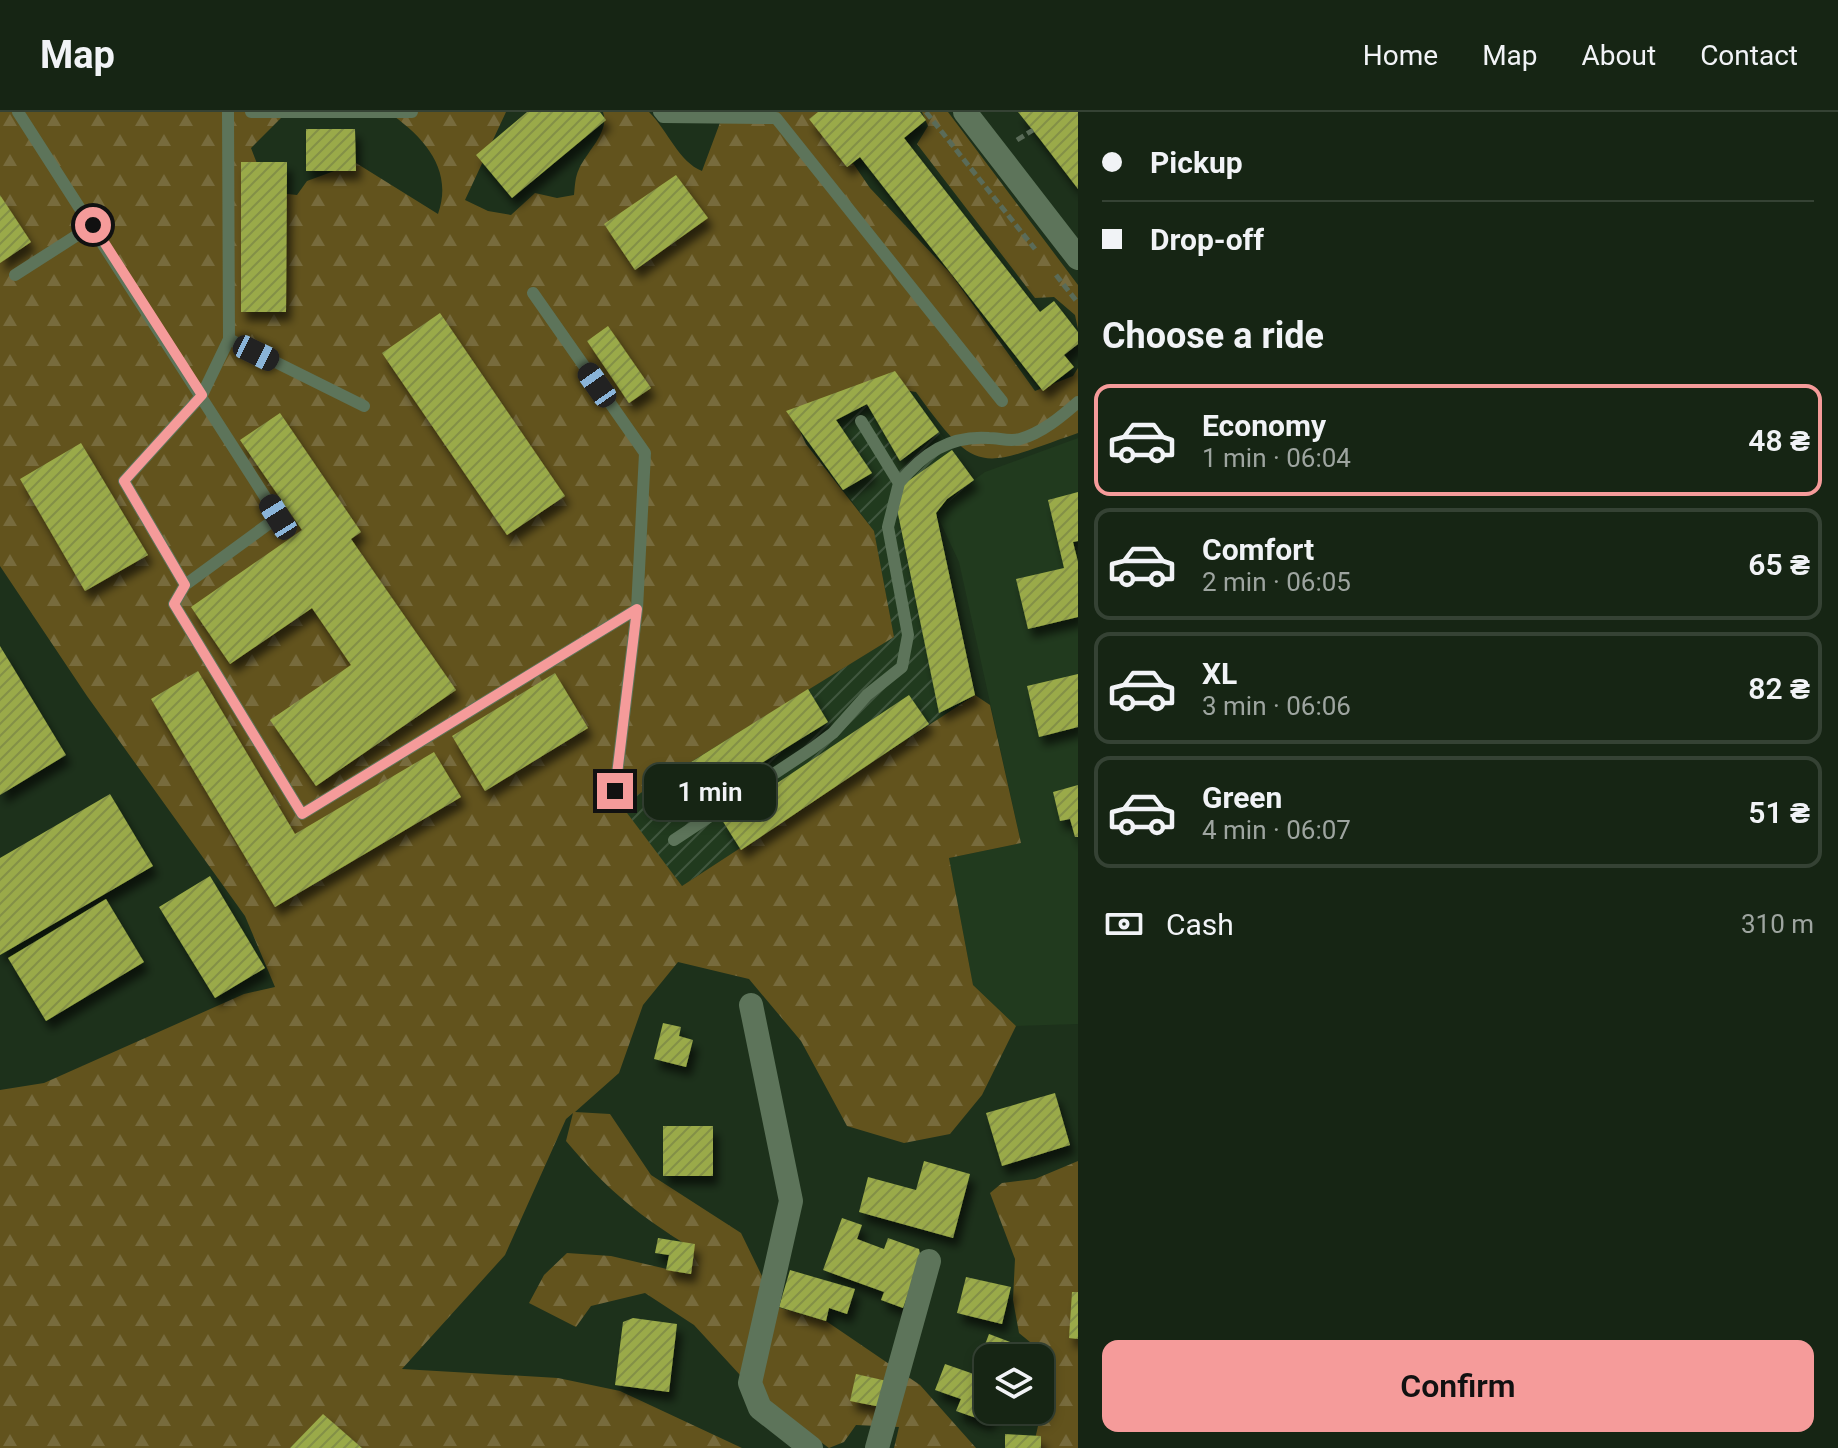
<!DOCTYPE html>
<html lang="en">
<head>
<meta charset="utf-8">
<style>
	body { margin:0; font-family:Roboto,sans-serif; background:#233122; color:#f1f3f6; height:100vh; display:flex; flex-direction:column; font-size:30px; white-space:nowrap }
	* { box-sizing:border-box; margin:0 }
	p { font-size:26px; color:#9ea5a0 }
	.icon { flex:none; width:44px; height:44px; fill:none; stroke:currentColor; stroke-width:2; stroke-linecap:round; stroke-linejoin:round }
	.map { position:relative; flex:1; overflow:hidden }
	.details { display:flex; flex-direction:column; background:#162514; width:760px }
	.details>* { flex:none }
	.top-card { display:grid; align-content:center; height:176px; padding:0 24px; background:#162514 }
	.controls { position:absolute; left:974px; top:1232px; display:grid; gap:16px }
	.controls a { display:grid; place-items:center; width:80px; height:80px; border-radius:16px; background:#162514; box-shadow:0 4px 12px #0003,0 0 0 2px #354234; font-size:40px }
	.end { position:absolute; width:36px; height:36px; margin:-18px; border:10px solid #f59b9a; background:#111; box-shadow:0 0 0 4px #111 }
	.from { border-radius:50% }
	.bubble { position:absolute; height:56px; border-radius:16px; background:#162514; box-shadow:0 4px 12px #0003,0 0 0 2px #354234; font-size:26px; font-weight:600; line-height:56px; text-align:center }
	.car { position:absolute; width:24px; height:48px; margin:-24px -12px; border-radius:10px; box-shadow:0 0 6px 2px #0007; background:linear-gradient(#222 24%,#8ab4d8 0 40%,#222 0 76%,#8ab4d8 0 86%,#222 0) }
	.top-card b { display:flex; align-items:center; gap:28px; height:76px; font-size:30px }
	.top-card b+b { border-top:2px solid #354234 }
	.top-card i { width:20px; height:20px; background:#f1f3f6 }
	ul { padding:0; list-style:none }
	li { display:flex; align-items:center; gap:24px; height:112px; margin:0 16px 12px; padding:0 8px; border:4px solid #354234; border-radius:16px }
	li div { flex:1 }
	li b { display:block; font-size:30px }
	li em { font-style:normal; font-weight:600 }
	li.active { border-color:#f59b9a }
	li>.icon { width:72px; height:72px; stroke-width:1.5 }
	h2 { padding:0 24px; font-size:36px; line-height:96px }
	.pay { display:flex; align-items:center; gap:20px; height:88px; padding:0 24px; font-size:30px }
	.pay p { margin-inline-start:auto }
	.primary-button { display:flex; gap:16px; margin-top:auto; padding:16px 24px }
	.primary-button a { flex:1; height:92px; border-radius:16px; background:#f59b9a; color:#111; font-size:32px; font-weight:600; line-height:92px; text-align:center }
	header { display:flex; align-items:center; gap:48px; box-sizing:border-box; height:112px; padding:0 40px; background:#162514; border-bottom:2px solid #354234 }
	header strong { font-size:38px }
	nav { display:flex; gap:44px; margin-inline-start:auto; font-size:28px }
	main { display:flex; flex:1; min-height:0 }
	.map>svg:first-child { display:block }
	.built { fill:#213a1e }
	.industrial { fill:url(#industrial-furrows) }
	.forest { fill:url(#forest-firs) }
	.building { fill:url(#building-hatch); filter:url(#shadow) }
	.lines { fill:none; stroke-linecap:round; stroke-linejoin:round }
	.path { stroke:#5a6b58; stroke-width:5; stroke-dasharray:8 4; stroke-linecap:butt }
	.lane { stroke:#5d745a; stroke-width:12 }
	.street { stroke:#5d745a; stroke-width:24 }
	.route { stroke:#f59b9a; stroke-width:10 }
</style>
</head>
<body>
<header>
<strong>Map</strong>
<nav><a>Home</a><a>Map</a><a>About</a><a>Contact</a></nav>
</header>
<main>
<div class="map">
<svg width="1078" height="1336" viewBox="0 0 1078 1336">
	<defs>
		<pattern id="industrial-furrows" width="10" height="10" patternUnits="userSpaceOnUse" patternTransform="scale(2)"><rect width="10" height="10" fill="#213a1e"/><path d="M-1 1l2-2M0 10L10 0M9 11l2-2" fill="none" stroke="#40563e"/></pattern>
		<pattern id="forest-firs" width="22" height="20" patternUnits="userSpaceOnUse" patternTransform="scale(2)"><rect width="22" height="20" fill="#62531d"/><path d="M5 1l3.5 6h-7zM16 11l3.5 6h-7z" fill="#776b3d"/></pattern>
		<pattern id="building-hatch" width="6" height="6" patternUnits="userSpaceOnUse" patternTransform="scale(2)"><rect width="6" height="6" fill="#9aaa48"/><path d="M-1 1l2-2M0 6l6-6M5 7l2-2" fill="none" stroke="#839046"/></pattern>
		<filter id="shadow"><feDropShadow dx="5" dy="9" stdDeviation="4" flood-color="#0009"/></filter>
	</defs>
	<rect width="100%" height="100%" fill="#1d311b"/>
	<path class="built" d="M1078 326V912L1016 914 973 873 949 746 1021 731 959 450 936 401 947 387 985 360Z"/>
	<path class="industrial" d="M895 259 974 368 936 401 975 583 682 774 620 693 894 525 874 419 786 299Z"/>
	<path class="forest" d="M0 0H287L251 36 268 80 297 83 307 69 356 51 438 102C454 57 423 24 388 0H506L465 88 488 99 511 103 535 81 557 86 574 83C575 74 575 65 579 57 587 39 610 20 603 0H649C668 19 679 50 702 59L724 0H818L870 76 951 162 1035 279 1073 264 1078 256V321C982 354 979 368 916 280L891 276 794 306 806 332 874 419 894 525 621 693 682 774 975 583 990 593 1021 731 949 746 973 873 1016 914 982 983 950 1022 904 1031 847 1014 801 929 749 867 678 850 643 893 619 961 575 1000 610 1002 651 1063 741 1121 777 1195 826 1209 920 1273 976 1336H894L899 1315 856 1313 844 1330 829 1336 764 1289 694 1213 645 1181 591 1194 576 1215 529 1191 544 1163 567 1141 611 1144 684 1161 682 1130C634 1100 603 1073 566 1029L573 1001 566 1007 505 1143 402 1257 558 1266 620 1279 742 1336H362L323 1303 290 1336H0V978L44 971 244 882 275 875 245 804 87 584 0 454Z
		M922 0H948L1078 173V217L1075 203 1054 185 1035 186 917 32 928 14Z
		M1078 1049V1336H1033L1038 1314 1035 1298H1040V1262L1047 1244 1019 1221 1013 1188 1015 1147 990 1081 1002 1071 1035 1067Z"/>
	<path class="building" d="M527 0H600L606 8 512 86 476 43Z
		M818 0H920L926 8 904 26 1040 200 1054 189 1078 220V232L1064 243 1074 255 1043 279 860 45 847 55 809 7Z
		M1018 0H1078V77L1039 26Z
		M306 17H355L356 59H306Z
		M241 50H287L286 200H241Z
		M676 63 708 106 635 158 604 112Z
		M0 83 31 130 0 151Z
		M440 201 565 384 507 423 382 241Z
		M608 214 651 276 629 291 587 229Z
		M895 259 939 320 900 349 867 292 836 308 872 361 843 378 786 299Z
		M280 301 361 420 351 427 456 578 316 674 270 608 351 553 312 496 230 552 191 495 302 418 240 328Z
		M81 331 148 443 85 479 20 367Z
		M952 338 974 368 947 387 936 401 975 583 939 601 897 397 904 372Z
		M1078 380V429L1073 430 1078 450V505L1028 517 1016 467 1064 456 1048 388Z
		M0 534 66 643 0 683Z
		M198 559 295 722 434 640 461 685 275 795 151 587Z
		M555 561 588 616 485 679 452 624Z
		M1078 562V615L1039 625 1027 574Z
		M808 577 828 610 684 699 664 667Z
		M909 583 929 612 741 738 722 708Z
		M1078 673V725H1075L1070 707 1060 709 1053 680Z
		M110 682 153 754 0 843V746Z
		M210 764 265 856 215 886 159 795Z
		M106 787 144 850 46 909 8 846Z
		M663 911 681 915 679 924 693 928 686 955 654 947Z
		M1055 981 1070 1033 1002 1054 986 1001Z
		M663 1014H713V1064H663Z
		M924 1049 970 1062 953 1126 859 1100 868 1065 916 1078Z
		M842 1106 862 1113 857 1127 884 1137 888 1126 919 1137 921 1147 903 1196 881 1188 884 1180 823 1158Z
		M658 1126 695 1132 691 1162 666 1158 669 1143 655 1141Z
		M790 1158 855 1177 847 1202 829 1196 826 1209 779 1195Z
		M966 1165 1011 1175 1002 1212 957 1201Z
		M1072 1180H1078V1227L1069 1226Z
		M633 1206 677 1212 669 1280 615 1273 623 1210Z
		M989 1222 1042 1242 1041 1246H988V1255L978 1251Z
		M945 1252 988 1267V1298H992L988 1310 956 1299 961 1287 935 1278Z
		M856 1262 887 1269 881 1295 850 1289Z
		M323 1302 362 1336H290Z
		M1005 1322 1041 1324V1336H1005Z"/>
	<g class="lines">
		<path class="path" d="M926 0 1035 137
			M1017 28 1033 18
			M1056 163 1078 191"/>
		<path class="lane" d="M18 0 278 405 185 473
			M228 0 229 227 202 283 124 369 185 473 174 492 302 702 637 497
			M251 0H412
			M659 0 663 5 776 6 1002 289
			M15 163 93 113
			M533 181 645 341 637 497 615 679
			M229 227 364 294
			M861 309 899 371C923 342 949 323 989 326 999 326 1010 330 1020 327 1042 321 1062 304 1078 290
			M674 728 813 636 833 621 867 583 902 555 908 523 888 415 899 371"/>
		<path class="street" d="M965 0 1078 146
			M751 893 791 1089 750 1271 760 1296 811 1336
			M877 1336 929 1149"/>
	</g>
	<g class="lines">
		<path class="route" d="M93 113 202 283 124 369 185 473 174 492 302 702 637 497 615 679"/>
	</g>
</svg>
<div class="controls">
<a><svg class="icon" aria-label="layers" viewBox="0 0 24 24"><path d="M12 4l9 5-9 5-9-5zM3 14l9 5 9-5"/></svg></a>
</div>
<i class="end from" style="left:93px;top:113px"></i>
<i class="end" style="left:615px;top:679px"></i>
<div class="bubble" style="left:644px;top:652px;width:132px">1 min</div>
<i class="car" style="left:256px;top:241px;rotate:116deg"></i>
<i class="car" style="left:597px;top:273px;rotate:325deg"></i>
<i class="car" style="left:278px;top:405px;rotate:328deg"></i>
</div>
<section class="details">
<div class="top-card">
<b><i class="from"></i>Pickup</b>
<b><i></i>Drop-off</b>
</div>
<h2>Choose a ride</h2>
<ul>
<li class="active"><svg class="icon" aria-label="car" viewBox="0 0 24 24"><path d="M5 17H2v-5l4-1 3-4h7l3 4 3 1v5h-3M9 17h6M6 11h13"/><circle cx="7" cy="17" r="2"/><circle cx="17" cy="17" r="2"/></svg><div><b>Economy</b><p>1 min · 06:04</p></div><em>48 ₴</em></li>
<li><svg class="icon" aria-label="car" viewBox="0 0 24 24"><path d="M5 17H2v-5l4-1 3-4h7l3 4 3 1v5h-3M9 17h6M6 11h13"/><circle cx="7" cy="17" r="2"/><circle cx="17" cy="17" r="2"/></svg><div><b>Comfort</b><p>2 min · 06:05</p></div><em>65 ₴</em></li>
<li><svg class="icon" aria-label="car" viewBox="0 0 24 24"><path d="M5 17H2v-5l4-1 3-4h7l3 4 3 1v5h-3M9 17h6M6 11h13"/><circle cx="7" cy="17" r="2"/><circle cx="17" cy="17" r="2"/></svg><div><b>XL</b><p>3 min · 06:06</p></div><em>82 ₴</em></li>
<li><svg class="icon" aria-label="car" viewBox="0 0 24 24"><path d="M5 17H2v-5l4-1 3-4h7l3 4 3 1v5h-3M9 17h6M6 11h13"/><circle cx="7" cy="17" r="2"/><circle cx="17" cy="17" r="2"/></svg><div><b>Green</b><p>4 min · 06:07</p></div><em>51 ₴</em></li>
</ul>
<div class="pay"><svg class="icon" aria-label="cash" viewBox="0 0 24 24"><path d="M3 7h18v10H3z"/><circle cx="12" cy="12" r="2"/></svg>Cash<p>310 m</p></div>
<div class="primary-button"><a>Confirm</a></div>
</section>
</main>
</body>
</html>
